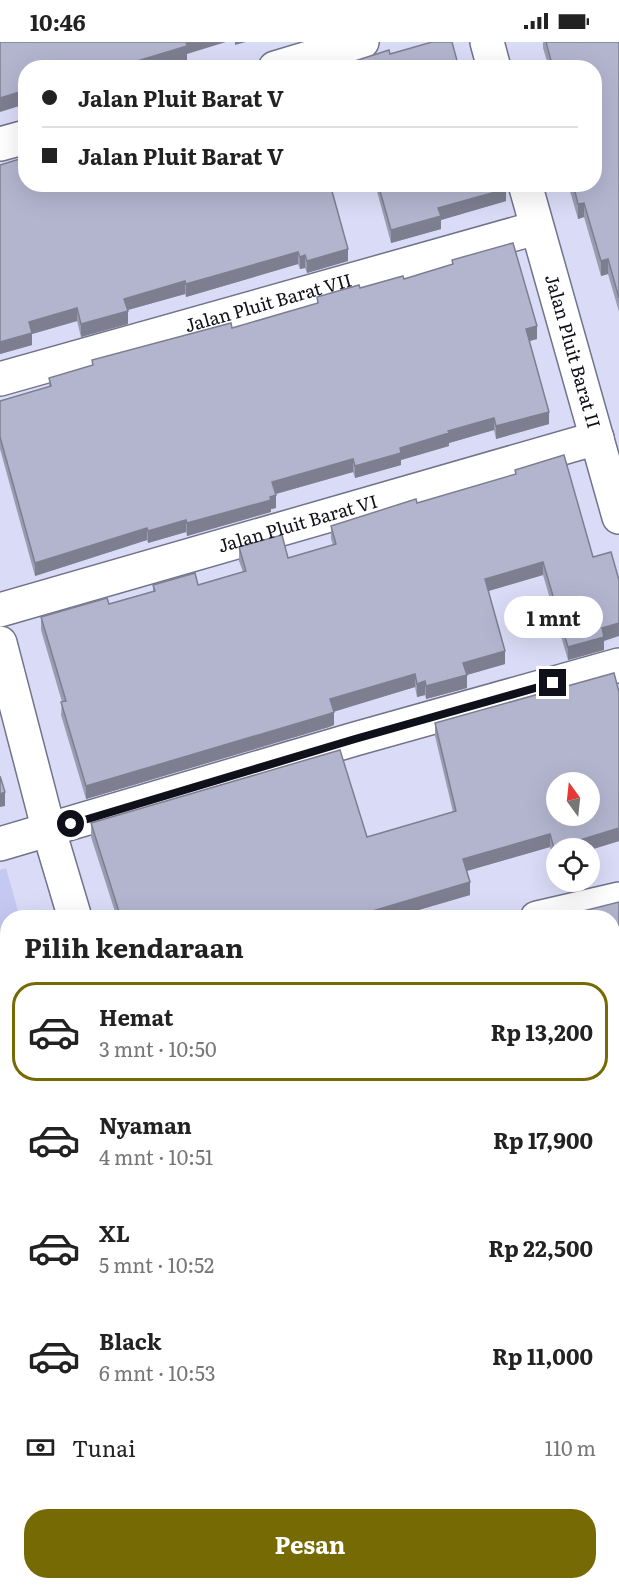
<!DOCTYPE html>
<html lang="id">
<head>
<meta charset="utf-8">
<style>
	body { margin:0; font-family:Literata,serif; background:#f2f2f2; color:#222; height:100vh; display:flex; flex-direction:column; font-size:22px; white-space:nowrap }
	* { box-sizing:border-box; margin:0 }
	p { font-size:20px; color:#767676 }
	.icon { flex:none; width:33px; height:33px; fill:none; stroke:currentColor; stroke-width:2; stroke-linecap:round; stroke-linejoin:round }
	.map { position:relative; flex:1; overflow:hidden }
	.side { position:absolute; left:0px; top:868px; width:620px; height:680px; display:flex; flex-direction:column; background:#fff; border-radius:24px 24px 0 0; box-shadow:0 6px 24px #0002 }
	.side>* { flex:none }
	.top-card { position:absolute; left:18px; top:18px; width:584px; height:132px; border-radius:24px; box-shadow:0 6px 24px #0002; display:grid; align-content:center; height:132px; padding:0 24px; background:#fff }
	.needle { width:39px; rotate:345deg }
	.tools { position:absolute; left:546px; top:730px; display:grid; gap:12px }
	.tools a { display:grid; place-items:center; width:54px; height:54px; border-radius:50%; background:#fff; box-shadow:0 6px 24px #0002; font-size:30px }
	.end { position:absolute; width:27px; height:27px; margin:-14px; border:8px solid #0f1019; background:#fff; box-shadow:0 0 0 3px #fff }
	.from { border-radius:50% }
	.bubble { position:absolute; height:42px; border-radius:21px; background:#fff; box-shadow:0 6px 24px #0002; font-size:20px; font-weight:700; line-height:42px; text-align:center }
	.top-card b { display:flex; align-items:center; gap:21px; height:57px; font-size:22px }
	.top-card b+b { border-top:2px solid #e0e0e0 }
	.top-card i { width:15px; height:15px; background:#222 }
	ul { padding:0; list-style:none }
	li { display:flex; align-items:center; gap:18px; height:99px; margin:0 12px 9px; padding:0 12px; border:3px solid transparent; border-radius:24px }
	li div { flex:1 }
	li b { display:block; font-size:22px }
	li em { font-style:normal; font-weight:700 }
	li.current { border-color:#756a03 }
	li>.icon { width:54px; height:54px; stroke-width:1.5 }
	h2 { padding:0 24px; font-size:27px; line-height:72px }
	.pay { display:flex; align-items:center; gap:15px; height:66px; padding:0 24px; font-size:22px }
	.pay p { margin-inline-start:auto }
	.action { display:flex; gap:12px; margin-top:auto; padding:12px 24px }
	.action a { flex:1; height:69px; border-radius:24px; background:#756a03; color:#fff; font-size:24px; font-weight:700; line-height:69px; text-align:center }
	.status { display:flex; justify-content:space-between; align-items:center; height:42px; padding:0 30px; background:#fff; direction:ltr }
	.status svg { height:16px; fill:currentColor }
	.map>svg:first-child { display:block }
	.built { fill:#ced1f3 }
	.pitch { fill:#c5c8f1 }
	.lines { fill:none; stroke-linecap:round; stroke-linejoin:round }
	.minor-casing { stroke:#71738b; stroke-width:36 }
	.major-casing { stroke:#71738b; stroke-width:36 }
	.minor { stroke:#fff; stroke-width:33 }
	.major { stroke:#fff; stroke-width:33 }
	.wall { fill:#9a9cb2 }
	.shaded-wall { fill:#7d7f91 }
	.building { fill:#b3b5cf; stroke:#7d7f91; stroke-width:1.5; fill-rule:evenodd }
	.route { stroke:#0f1019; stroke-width:8 }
	.labels { text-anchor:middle; stroke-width:4.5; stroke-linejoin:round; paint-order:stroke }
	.street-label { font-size:18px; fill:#0f1019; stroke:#fff }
</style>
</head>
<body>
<div class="status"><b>10:46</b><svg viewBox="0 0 49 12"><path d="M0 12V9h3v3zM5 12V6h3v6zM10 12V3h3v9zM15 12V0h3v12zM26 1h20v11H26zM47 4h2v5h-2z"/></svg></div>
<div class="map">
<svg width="619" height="1547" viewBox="0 0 619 1547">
	<rect width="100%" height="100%" fill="#dadcf7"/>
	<path class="built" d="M619 1174V1547H0V1226L7 1225 8 1540H612V1175Z"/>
	<path class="pitch" d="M6 826 20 876H8L7 1009 0 1011V828Z"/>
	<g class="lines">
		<defs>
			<g id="minor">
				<path d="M487 0 494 26"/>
				<path d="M275 26 362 0"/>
				<path d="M0 102 26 95"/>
				<path id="s1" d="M525 142 619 475"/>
				<path id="s2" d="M0 337 536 186"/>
				<path id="s3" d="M0 568 597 396"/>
				<path d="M0 601 49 789 75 876"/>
				<path d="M0 802 355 697 619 623"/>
				<path d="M537 876 619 857"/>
				<path d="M612 1222 619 1221"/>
				<path d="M0 1268H8"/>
			</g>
			<path id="major" d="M553 1547 619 1542"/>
		</defs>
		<use href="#minor" class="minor-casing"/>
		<use href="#major" class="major-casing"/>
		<use href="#minor" class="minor"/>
		<use href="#major" class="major"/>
	</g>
	<path class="wall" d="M543 0H619V270L608 232 601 234 584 175 578 177 568 142H594V26H549L543 6Z
		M0 123 26 142 348 219 307 231 305 226 300 227 298 222 186 255 185 252 128 268V282L81 295 77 279 32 292V303L0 312Z
		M375 142H504L506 159 441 178V187L391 201Z
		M452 218 537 297 529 299 549 382 496 397 494 388 449 401V404L401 418V423L355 436 353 430 276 452V466L271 467V470L187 494 186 490 148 501 147 498 35 534 0 407V359L49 345V336L92 323V318L232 286 317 261V255L404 237 452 223Z
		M515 428 604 599V608L568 618 543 533 488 549 505 622 467 633V646L426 657 425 653 417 655 415 645 333 669 334 683 329 685 86 757 61 673 62 660 41 588V575L109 562 153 549V543H198L243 530 239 519V505L288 516 333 503 331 497V484L417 461 515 433Z
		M435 681 619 799 590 808V807H556V818L554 819 550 805 467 829 470 853 391 876H117L91 795V781L367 795 453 770 435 694Z
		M619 860V1178L612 1179V876Z
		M619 1232V1451L612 1452V1233Z
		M0 1295H8V1531L0 1532Z"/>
	<path class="shaded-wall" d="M185 0H226L187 12V18L162 26H114Z
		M235 0H246L235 3Z
		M26 48V62L0 70V56Z
		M506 147V159L441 178V187L391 201V188L438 166Z
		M584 161V175L578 177V162Z
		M348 207V219L307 231V219Z
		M298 210V222L186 255V242Z
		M305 213V226L300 227V215Z
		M608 217V232L601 234V219Z
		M185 239V252L124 269V257Z
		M77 266V279L32 292V303L0 312V300L29 280Z
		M128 269V282L81 295V282Z
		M537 284V297L526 300V287Z
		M549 370V382L496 397V384Z
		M494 376V388L449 401V404L401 418V423L355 436V424L400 406 448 389Z
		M353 417V430L272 453V440Z
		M276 453V466L271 467V470L187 494V481Z
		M186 478V490L148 501V489Z
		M147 486V498L35 534V521Z
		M543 520V533L485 550V537Z
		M619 581V594L604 599V608L568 618V605L602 586Z
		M505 609V622L463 634V621Z
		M415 632V645L330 671V657Z
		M467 633V646L426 657V644Z
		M425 639V653L417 655V642Z
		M334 670V683L329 685 86 757V744Z
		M5 750V764L0 765V752Z
		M619 786V799L590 808V807H556V818L554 819V806Z
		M550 792V805L463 830V817Z
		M470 840V853L391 876H349Z"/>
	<path class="building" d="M0 0H186L187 4 114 26H26V48L0 56Z
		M432 0H452L459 26H333L389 8 390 12Z
		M546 0H619V256L608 217 601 219 584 161 578 162 573 142H594V26H553Z
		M26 115V142H330L348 207 307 219 305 213 300 215 298 210 186 242 185 239 124 257 128 269 81 282 77 266 29 280 32 291 0 300V123Z
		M378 142H504L506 147 438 166 441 174 391 188Z
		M513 201 537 284 526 287 549 370 496 384 494 376 448 389 449 391 400 406 401 411 355 424 353 417 272 440 276 453 270 455 271 458 187 481 186 478 148 489 147 486 35 521 0 395V359L51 344 49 336 93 323 92 318 231 281 232 286 318 261 317 255 359 243 360 246 403 234 404 237 453 222 452 218Z
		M564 413 593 515 611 510 619 538V581L602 586 604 595 568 605 543 520 485 537 505 609 463 621 467 633 426 644 425 639 417 642 415 632 330 657 334 670 329 672 86 744 61 660 66 659 41 575 107 556 109 562 155 549 153 543 195 531 198 543 246 529 239 505 282 493 288 516 336 502 331 484 416 457 417 461 516 432 515 428Z
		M614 631 619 650V786L554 806 550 792 463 817 470 840 349 876H121L91 781 340 708 367 795 456 769 435 681ZM556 741H590V774H556Z
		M0 734 5 750 0 752Z
		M619 860V1162L612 1163V876H559V875Z
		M619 1232V1434L612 1435V1233Z
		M0 1295H8V1514L0 1515Z"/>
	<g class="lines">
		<path class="route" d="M71 782 355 697 553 641"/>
	</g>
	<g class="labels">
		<g class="street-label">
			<text dy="6" stroke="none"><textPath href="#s2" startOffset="279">Jalan Pluit Barat VII</textPath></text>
			<text dy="6" stroke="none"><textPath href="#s1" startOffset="174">Jalan Pluit Barat II</textPath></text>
			<text dy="6" stroke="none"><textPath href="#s3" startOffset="310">Jalan Pluit Barat VI</textPath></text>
		</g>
	</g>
</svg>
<div class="tools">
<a><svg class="needle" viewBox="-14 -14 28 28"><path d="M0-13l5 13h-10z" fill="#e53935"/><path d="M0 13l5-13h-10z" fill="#767676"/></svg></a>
<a><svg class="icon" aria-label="locate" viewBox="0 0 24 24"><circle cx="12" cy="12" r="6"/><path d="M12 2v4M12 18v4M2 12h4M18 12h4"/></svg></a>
</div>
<i class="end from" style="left:71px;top:782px"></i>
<i class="end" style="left:553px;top:641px"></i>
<div class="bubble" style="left:504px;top:554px;width:99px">1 mnt</div>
<div class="top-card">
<b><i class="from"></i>Jalan Pluit Barat V</b>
<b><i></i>Jalan Pluit Barat V</b>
</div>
<section class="side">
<h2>Pilih kendaraan</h2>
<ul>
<li class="current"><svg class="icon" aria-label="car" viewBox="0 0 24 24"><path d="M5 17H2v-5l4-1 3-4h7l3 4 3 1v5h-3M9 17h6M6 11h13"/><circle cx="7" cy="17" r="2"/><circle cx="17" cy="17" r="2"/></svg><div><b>Hemat</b><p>3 mnt · 10:50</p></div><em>Rp 13,200</em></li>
<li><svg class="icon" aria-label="car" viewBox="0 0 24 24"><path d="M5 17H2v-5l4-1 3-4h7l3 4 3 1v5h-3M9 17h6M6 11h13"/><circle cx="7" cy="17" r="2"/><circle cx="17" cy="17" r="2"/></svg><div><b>Nyaman</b><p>4 mnt · 10:51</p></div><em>Rp 17,900</em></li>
<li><svg class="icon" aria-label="car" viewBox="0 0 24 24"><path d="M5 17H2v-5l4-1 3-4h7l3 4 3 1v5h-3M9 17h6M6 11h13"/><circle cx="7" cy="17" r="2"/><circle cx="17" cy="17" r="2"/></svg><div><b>XL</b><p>5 mnt · 10:52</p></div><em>Rp 22,500</em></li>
<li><svg class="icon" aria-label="car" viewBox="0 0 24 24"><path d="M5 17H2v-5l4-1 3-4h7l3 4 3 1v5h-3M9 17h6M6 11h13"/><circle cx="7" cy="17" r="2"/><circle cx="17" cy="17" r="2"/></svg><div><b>Black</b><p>6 mnt · 10:53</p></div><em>Rp 11,000</em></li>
</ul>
<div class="pay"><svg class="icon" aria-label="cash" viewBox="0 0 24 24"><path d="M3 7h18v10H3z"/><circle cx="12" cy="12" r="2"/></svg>Tunai<p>110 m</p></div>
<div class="action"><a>Pesan</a></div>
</section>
</div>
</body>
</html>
